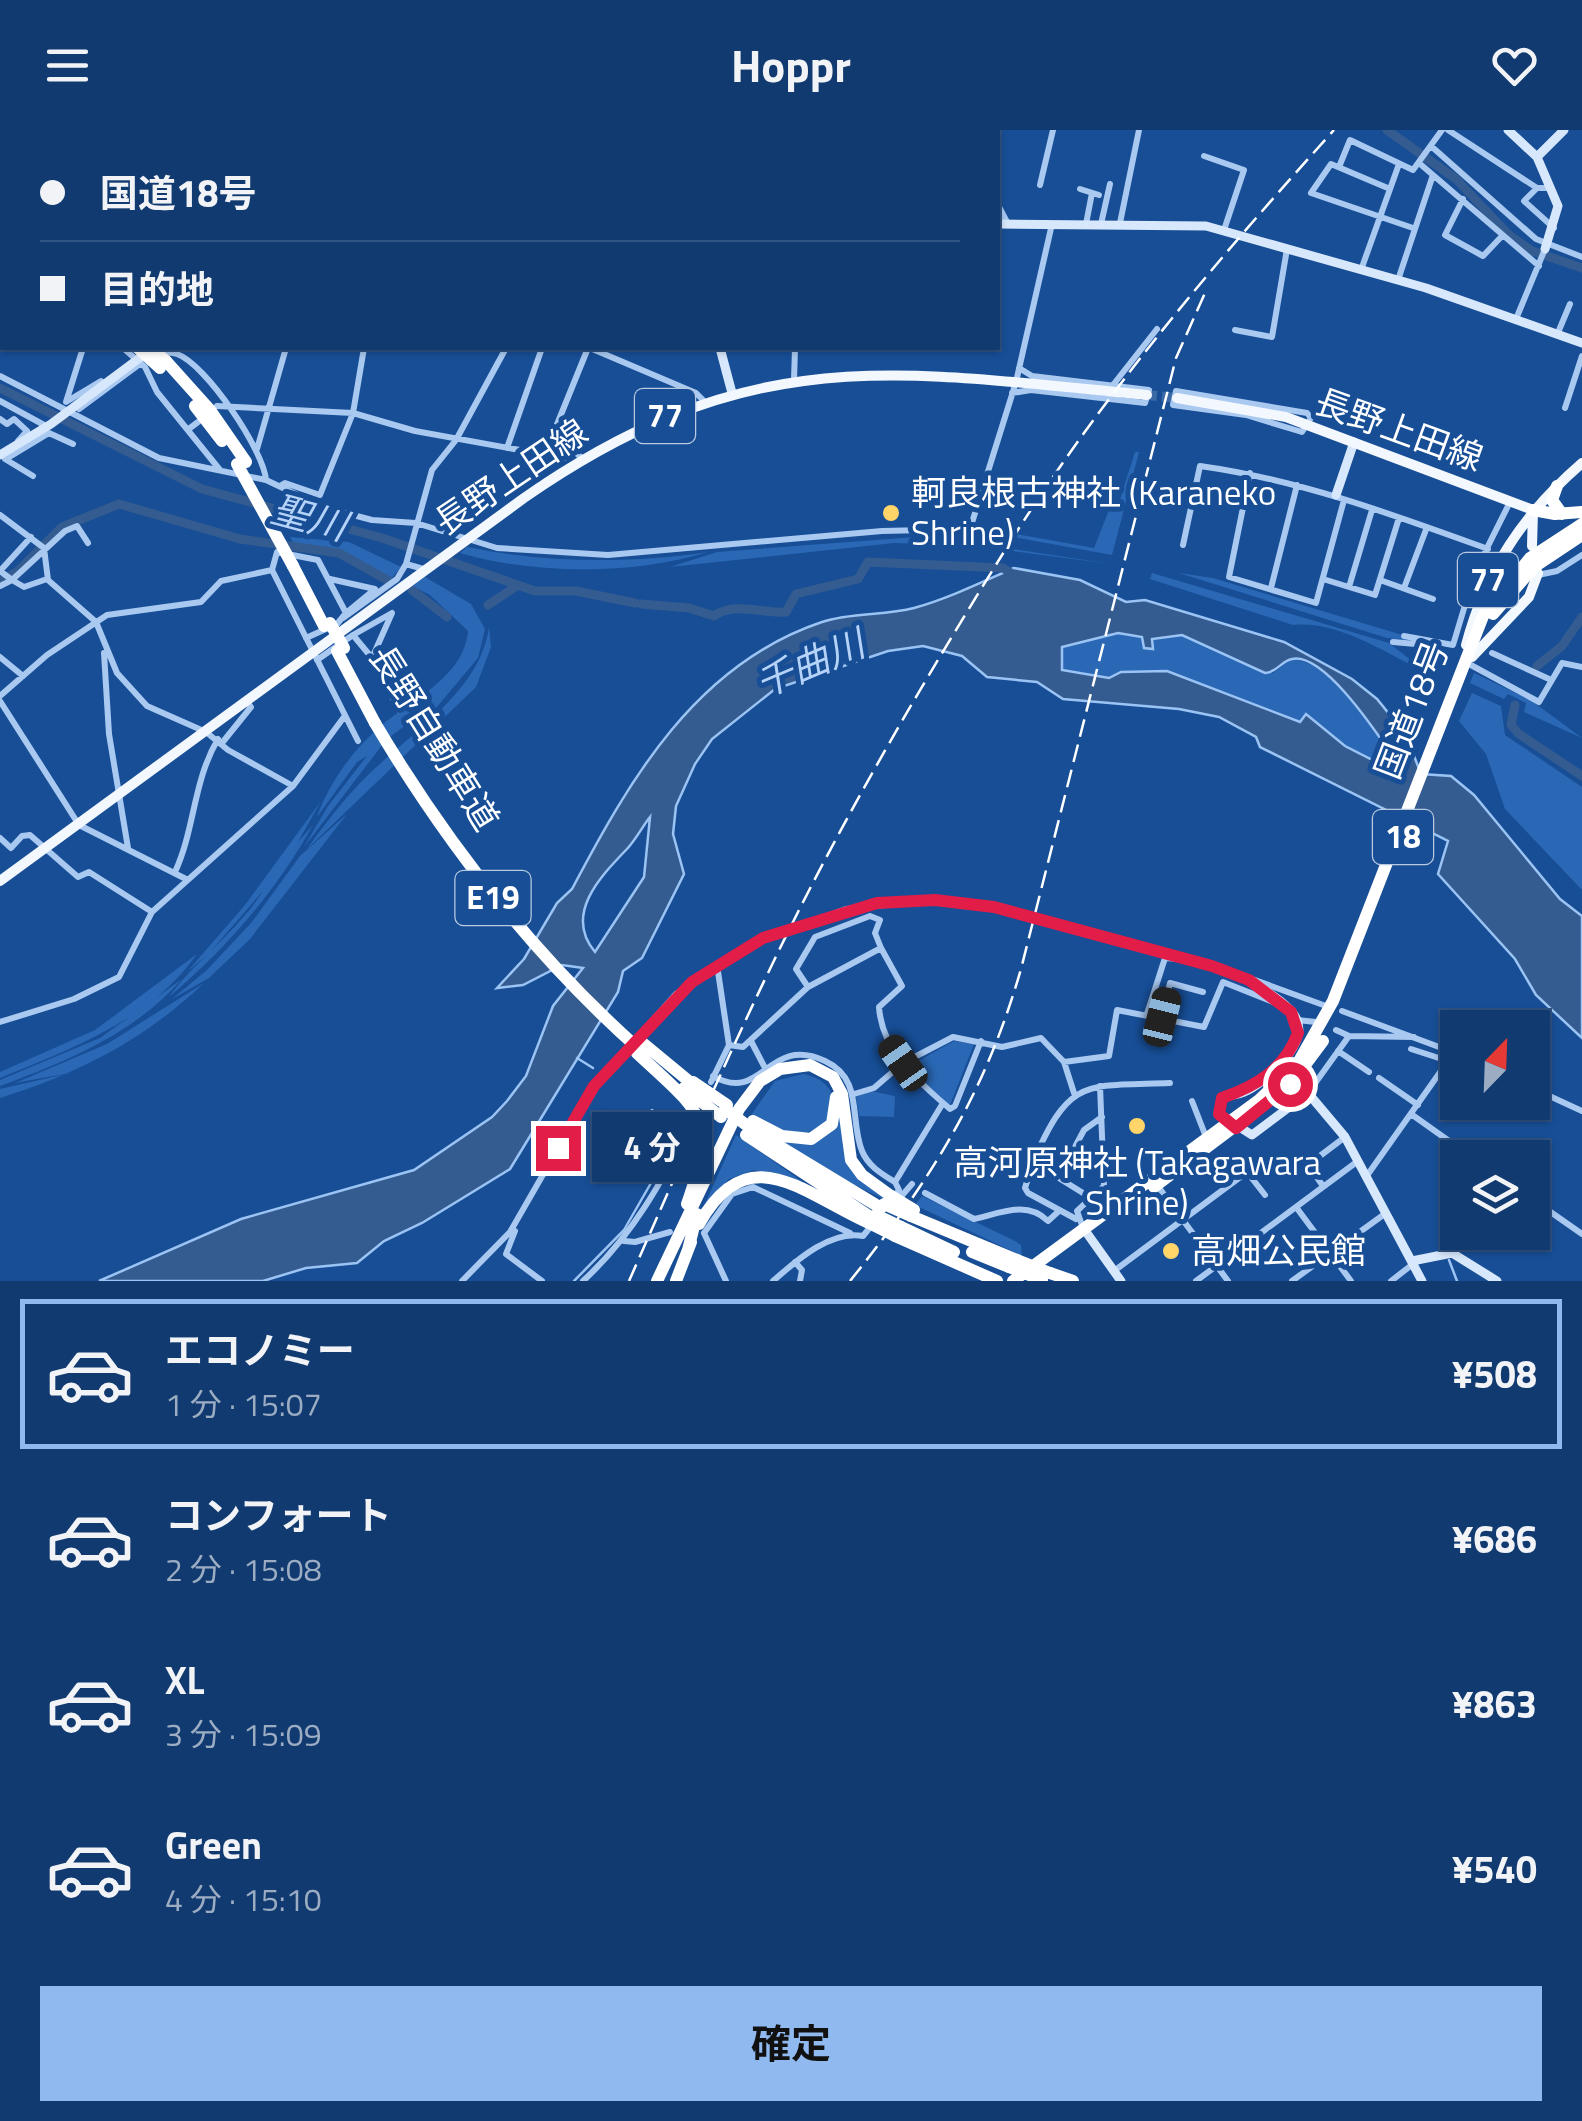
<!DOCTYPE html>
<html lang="ja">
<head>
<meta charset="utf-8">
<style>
	body { margin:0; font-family:"Titillium Web","Noto Sans JP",sans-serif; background:#1a4175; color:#f1f3f6; height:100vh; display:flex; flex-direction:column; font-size:38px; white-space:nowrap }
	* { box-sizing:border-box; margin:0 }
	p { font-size:32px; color:#9cadc3 }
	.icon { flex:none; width:55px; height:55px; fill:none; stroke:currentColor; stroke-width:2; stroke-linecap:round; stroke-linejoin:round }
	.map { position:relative; height:1151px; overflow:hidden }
	.details { display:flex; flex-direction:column; background:#113a70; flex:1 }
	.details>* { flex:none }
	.top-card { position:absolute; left:0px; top:0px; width:1000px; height:220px; box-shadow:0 2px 8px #0004,0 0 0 2px #305483; display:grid; align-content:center; height:220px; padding:0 40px; background:#113a70 }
	.needle { width:65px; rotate:23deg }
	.tools { position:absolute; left:1440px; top:880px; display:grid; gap:20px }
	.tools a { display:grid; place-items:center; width:110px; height:110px; border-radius:0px; background:#113a70; box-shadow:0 2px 8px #0004,0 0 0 2px #305483; font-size:50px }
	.end { position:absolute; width:45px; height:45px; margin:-22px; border:12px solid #e11d48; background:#fff; box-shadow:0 0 0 5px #fff }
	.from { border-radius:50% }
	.bubble { position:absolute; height:70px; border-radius:0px; background:#113a70; box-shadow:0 2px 8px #0004,0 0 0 2px #305483; font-size:32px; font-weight:700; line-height:70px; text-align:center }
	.car { position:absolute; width:30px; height:60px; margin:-30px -15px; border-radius:12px; box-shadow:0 0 8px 2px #0007; background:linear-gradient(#222 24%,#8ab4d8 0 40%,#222 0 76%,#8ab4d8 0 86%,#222 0) }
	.top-card b { display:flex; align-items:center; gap:35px; height:95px; font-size:38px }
	.top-card b+b { border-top:2px solid #305483 }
	.top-card i { width:25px; height:25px; background:#f1f3f6 }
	ul { padding:18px 0 0; list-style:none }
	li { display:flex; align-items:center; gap:30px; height:150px; margin:0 20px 15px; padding:0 20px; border:5px solid transparent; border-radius:0px }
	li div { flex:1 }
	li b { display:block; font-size:38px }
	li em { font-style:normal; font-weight:700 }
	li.active { border-color:#90b9f0 }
	li>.icon { width:90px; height:90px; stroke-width:1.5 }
	.primary-button { display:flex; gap:20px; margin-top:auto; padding:20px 40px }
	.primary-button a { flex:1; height:115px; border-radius:0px; background:#90b9f0; color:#111; font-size:40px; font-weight:700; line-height:115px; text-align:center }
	header { display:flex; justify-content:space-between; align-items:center; height:130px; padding:0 40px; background:#113a70; font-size:45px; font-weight:700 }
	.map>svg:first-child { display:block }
	.green { fill:#2a68b5 }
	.water { fill:#345c90; stroke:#9bc4f4; stroke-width:2.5; fill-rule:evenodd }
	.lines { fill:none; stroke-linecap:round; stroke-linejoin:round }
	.stream { stroke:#9bc4f4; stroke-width:2.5 }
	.river { stroke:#345c90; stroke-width:9 }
	.primary-tunnel { stroke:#3a69a6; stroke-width:10; stroke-dasharray:10 5; stroke-linecap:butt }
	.street { stroke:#a9c9f1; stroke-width:6 }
	.secondary { stroke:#d7e7fc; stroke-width:9 }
	.primary { stroke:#f3f8ff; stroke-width:10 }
	.highway { stroke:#fff; stroke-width:12 }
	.rail { stroke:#fff; stroke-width:2.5; stroke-dasharray:18 8; stroke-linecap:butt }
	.highway-bridge { stroke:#fff; stroke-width:12 }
	.route { stroke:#e11d48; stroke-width:12 }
	.poi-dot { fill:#ffd469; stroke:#174e96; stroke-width:4 }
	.labels { text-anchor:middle; stroke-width:10; stroke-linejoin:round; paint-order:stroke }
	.shield { fill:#174e96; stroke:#b9cae0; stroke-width:2.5 }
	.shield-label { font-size:32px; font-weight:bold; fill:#fff }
	.street-label { font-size:35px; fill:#fff; stroke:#174e96 }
	.poi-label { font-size:35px; fill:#fff; stroke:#174e96; text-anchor:start }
	.water-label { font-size:38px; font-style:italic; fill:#b5d3f8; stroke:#174e96 }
</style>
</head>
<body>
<header><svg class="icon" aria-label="menu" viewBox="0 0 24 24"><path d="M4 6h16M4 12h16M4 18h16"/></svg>Hoppr<svg class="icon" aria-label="heart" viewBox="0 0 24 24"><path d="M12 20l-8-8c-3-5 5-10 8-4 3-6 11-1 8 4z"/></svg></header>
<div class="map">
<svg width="1582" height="1151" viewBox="0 0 1582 1151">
	<rect width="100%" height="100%" fill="#174e96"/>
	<path class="green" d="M1135 322H1139L1112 425 1008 406 936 401 1005 402 1094 418 1109 380 1116 382Z
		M929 406 1111 434 966 415 894 413 670 437 717 422Z
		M290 407 349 412 401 437 391 449 336 419 295 416Z
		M467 417C546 433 629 434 708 422 635 445 535 445 460 423Z
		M1152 443 1389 513 1426 542C1386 524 1339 490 1293 495L1150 449Z
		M1179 443 1213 448 1429 513 1387 508Z
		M425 447 471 474 485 499 478 528 436 578 423 582 386 610 304 717 328 676 367 626 357 632 317 687C327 657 350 624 374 602 404 573 464 550 468 501L430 465 412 456Z
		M489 497 491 517 476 557 306 720C323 697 340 674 360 653 405 606 480 564 489 497Z
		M1118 503 1143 507 1153 518 1151 509 1182 505 1273 543 1292 529C1340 536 1371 595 1396 631L1392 641 1345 616 1307 585 1301 593 1167 541 1121 542 1109 548 1062 540V516Z
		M1474 543 1532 571 1582 608 1524 582 1526 573 1508 564 1504 569 1470 553Z
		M1472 563 1501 576 1505 605 1582 657V760L1505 679 1486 624 1459 591Z
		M321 671 298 712 313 695C276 761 228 817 169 867 196 830 238 801 263 761L210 822 187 842 245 775Z
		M347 684 250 809 209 848 172 869 207 840 252 792 300 726Z
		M197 824C152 889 71 919 0 948V942L95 900Z
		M182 849C135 903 68 931 0 956V950L100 908Z
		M204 853C143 911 77 944 0 968V959L75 942 15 953 107 914Z
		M954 911 974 914 950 975 914 943 911 935Z
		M803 944C863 955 831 1039 751 985L775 951Z
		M871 961 895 966 894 987 859 986 856 967Z
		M841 984 844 1017 886 1070 846 1051 773 1006 793 1013Z
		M736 1005 814 1060 754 1040 729 1049 702 1080Z
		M922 1066 1015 1111 1021 1115 1022 1126 915 1075Z"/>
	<path class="water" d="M1014 438 1080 450 1126 472 1145 470 1284 512 1352 549 1377 569 1406 605 1421 644 1451 646 1474 665 1560 769 1582 786V908L1536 865 1515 829 1438 744 1448 711 1260 617 1256 607 1219 587 1179 579 1063 569 1037 552 987 547 962 526 923 516 888 521 775 559 712 609 695 634 676 676 673 704 684 744 642 828 623 841 618 862 510 1039 422 1093 384 1111 357 1133 306 1138 263 1151H99L241 1089 414 1040 492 987 507 971 526 946 553 876 583 838 562 835 523 855 497 858 524 829 557 773 572 759C630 649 696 534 822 492 852 482 884 486 914 478 947 469 982 452 1014 438ZM1118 503 1142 507 1144 518 1153 519 1152 509 1182 505 1265 543C1278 542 1281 531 1292 529 1325 522 1380 608 1396 631L1392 640 1345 616 1306 584 1300 592 1167 541 1121 542 1109 548 1062 540V517ZM650 687 644 747 595 822C564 785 599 748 626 720 635 711 642 697 650 687Z"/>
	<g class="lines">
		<path class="stream" d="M577 928 593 938
			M1449 1130 1457 1151
			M574 1151 624 1100 678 1006 652 980"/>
		<path class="river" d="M1387 0 1456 49 1509 105 1532 121 1582 138
			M0 258 202 359 382 408 535 461H576L635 473
			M0 452 18 441 62 397 119 374 240 409 339 423 389 451
			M412 460 447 487
			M641 474 689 478 714 486C734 471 763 484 786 482L796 464 858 449 868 432 1003 438 1017 447
			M488 475 518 455
			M1537 536 1562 516 1582 487
			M1515 575 1511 595 1519 604 1582 646"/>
		<path class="primary-tunnel" d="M1147 265 1177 268"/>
		<path class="street" d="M92 0 93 2
			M568 0 577 2
			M836 0 838 2
			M934 0 935 2
			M1448 0 1537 58H1549
			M240 2 247 0
			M336 2 337 0
			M431 2 432 0
			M524 2 525 0
			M620 2V0
			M631 2 635 0
			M789 2 790 0
			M848 2 855 0
			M1431 16 1536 109 1582 127
			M1204 26 1244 40 1224 100
			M1419 33 1539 136
			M1339 37 1350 10 1413 40 1442 0
			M1040 55 1053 0
			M1537 58 1524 71 1554 98
			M1080 59 1099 65
			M1390 59 1331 34 1311 63 1413 98
			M1463 69 1445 105 1483 126 1502 106
			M998 75 1008 94
			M1120 93 1139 0
			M1086 94 1092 63
			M1101 94 1110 54
			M0 120 2 121
			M1361 140 1399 34
			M1398 150 1433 45
			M1516 189 1545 119
			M1235 200 1272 207 1287 119
			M1557 205 1570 174
			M83 218 66 272 101 251 107 258
			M123 218 145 237 157 262 220 340
			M590 218 696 263 704 271
			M162 222C167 223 172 222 177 224 206 234 264 321 266 350
			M0 246 159 328 266 350 323 377 372 390 416 393 497 418 608 425 882 401 970 399 1016 252 1052 94
			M794 250 795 218
			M1113 255 1157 199
			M1176 261 1307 283 1311 288 1302 302 1246 285 1173 275Z
			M1012 263 1031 260 1145 273 1149 260 1032 246 1019 238
			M0 271 46 296
			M217 276 353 283 415 301 564 328 575 322 583 329
			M1565 278 1582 226
			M79 279 141 233
			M0 289 7 294 14 289 27 301 18 311
			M190 298 198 292
			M507 318 542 218
			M257 319 286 218
			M545 324 588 218
			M5 329 33 346
			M6 329 49 303 73 314
			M1250 343 1229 447 1316 473 1344 370
			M280 356 285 353 320 365 353 283 364 218
			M0 385 44 418 48 450 96 492 117 543 147 576 206 602 228 620 293 656
			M1183 415 1200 336C1300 350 1394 385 1488 419
			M427 440 406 434 432 340 456 310 506 218
			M0 441 31 407
			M1538 445 1557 441 1582 425
			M47 449 24 457 12 450 65 401 77 396 88 413
			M330 449 375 459 346 483
			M1323 449 1375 465 1399 388
			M1380 450 1433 469
			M0 456 12 450 0 441
			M1349 457 1372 380
			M1271 458 1297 355
			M1404 458 1427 397
			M343 488 397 449 406 434
			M353 505 392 483 372 528
			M1404 506 1453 515 1475 442 1510 372
			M306 508 337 494 346 483 318 430 277 422 272 440 358 611
			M1393 512 1427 515
			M104 523 109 604 128 718
			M1492 523 1549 549
			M0 527 23 546
			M317 530 353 505 372 528 399 580
			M1469 534 1539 572 1562 533 1582 537
			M0 566 47 525 107 485 201 472 221 451 272 440
			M0 571 79 695 186 749
			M222 613 251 577 247 572
			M0 708 11 718 22 706 30 705 78 747 89 742 152 782
			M175 742C195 699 193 651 218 609
			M808 857 796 839 815 807 870 786 880 790 875 803 881 818
			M1342 881 1458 924
			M1147 884 1165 828 1179 829
			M1162 887 1170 853 1203 862
			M1297 890 1316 892
			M0 892 74 869 119 847 152 782 293 656 344 587
			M1336 900 1349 906 1414 907
			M751 911 765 938
			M729 915 743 917 808 857 881 818 902 856 879 877C882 922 918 951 950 979L955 976 981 911
			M1338 921 1369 942
			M1064 932 1109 926 1117 880 1204 897 1223 852 1283 876
			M713 946C763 975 767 904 825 931 864 949 849 989 862 1021 868 1036 882 1044 895 1052
			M1379 948 1418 975
			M711 952 729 915 717 835
			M1532 958 1582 981
			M1308 963 1349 906
			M854 964 874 958 903 933 953 907 1002 917 1041 908 1064 932 1074 963
			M1192 971 1206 1007
			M1411 984 1473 1028
			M1033 1032 1025 1058 1028 1063 1076 1089
			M1059 1047 1084 1000 1102 987
			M1366 1047 1448 931 1411 919
			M1157 1055 1228 1151
			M1323 1056 1308 1035 1345 1007
			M925 1063 974 1089C1001 1083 1027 1070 1048 1091L1059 1081
			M895 1066 899 1060 895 1052 943 973
			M1091 1068 1033 1032C1070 947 1084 956 1170 953
			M1532 1069 1582 1104
			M898 1070 912 1054
			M1296 1077 1351 1151
			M1083 1098 1077 1081 1104 1056 1100 956
			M515 1101 506 1124 542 1151
			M704 1103 732 1064 753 1057 850 1103
			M704 1103 726 1151
			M624 1111 635 1112 670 1102
			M795 1132 802 1140 800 1151
			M1114 1141 1247 1042 1265 1065
			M462 1151 510 1102 594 956 676 864 747 815 846 779 935 770 1025 783 1241 845 1326 876
			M583 1151C632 1106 663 1051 692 991
			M773 1151C796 1131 830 1100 863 1106L872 1095
			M1196 1151 1358 1031
			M1292 1151 1386 1083
			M1391 1151 1413 1134"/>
		<path class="secondary" d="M1508 0 1537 27 1558 76 1545 119
			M1537 27 1564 0
			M998 94 1206 96 1426 158 1582 213
			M720 218 732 263
			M0 325 51 294 149 221
			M1336 365 1354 312
			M1249 849C1262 860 1291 874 1297 890 1308 915 1264 954 1244 962 1237 965 1229 965 1221 968L1219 984 1252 1005 1308 963 1345 1007 1422 1151
			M1084 1099 1121 1151
			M1412 1131 1452 1123 1497 1151"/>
		<path class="primary" d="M1177 268 1286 287 1533 380
			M1532 416 1533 381
			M1466 515C1486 440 1523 384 1582 333
			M1472 527 1529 467 1538 443
			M0 751 524 368C749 212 891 240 1147 265"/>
		<path class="highway" d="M0 133 2 134
			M166 231 210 280 246 332
			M195 276 222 311
			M1557 356 1552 370 1562 384
			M1533 380 1555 384 1582 382
			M293 436 324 496
			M1493 484 1534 437 1582 405
			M337 521 375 593
			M644 914 696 957
			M637 923C700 982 718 986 687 1074
			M693 952 727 975
			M684 958 721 987
			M753 991 782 1006 811 1009 832 994 836 967
			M751 999 881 1078
			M746 1005 869 1086
			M1154 1057 1291 954 1323 911
			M911 1086 1017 1130
			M699 1094C748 1007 801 1062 869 1093
			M901 1097 954 1122
			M895 1106 997 1151
			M688 1120 697 1084
			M972 1122 1009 1137
			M1050 1143 1073 1151
			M657 1151 739 979 760 951 780 939 810 935 833 947 842 964 851 1030 862 1045 891 1066
			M676 1151 691 1112
			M1013 1151 1259 970 1298 933 1333 871 1483 486 1530 428 1582 394"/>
		<path class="rail" d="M216 2 224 0
			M0 74H2
			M629 1151C682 1031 734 910 793 792 857 664 931 539 1007 417 1101 267 1216 131 1334 0
			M850 1151C931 1050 985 964 1021 839L1176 228 1205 163"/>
		<path class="highway-bridge" d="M138 218 160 238
			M151 218 166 231
			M237 334 293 436
			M330 493 344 518
			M375 593C448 716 533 825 640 920
			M725 979 749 997
			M891 1066 914 1080
			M884 1074 911 1086
			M876 1085 901 1097
			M869 1093 895 1106
			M1017 1130 1050 1143
			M1009 1137 1042 1150"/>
	</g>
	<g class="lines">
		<path class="route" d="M558 1018 594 956 692 852 763 808 877 773 935 770 994 777 1212 836 1249 850 1291 882 1298 903C1284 940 1256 956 1222 968L1219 984 1236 998 1290 954"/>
	</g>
	<g class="poi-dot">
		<circle cx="891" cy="383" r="10"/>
		<circle cx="1137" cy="996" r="10"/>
		<circle cx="1171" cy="1121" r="10"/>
	</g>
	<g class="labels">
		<g class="shield">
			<rect x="635" y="259" width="60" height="54" rx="8"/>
			<rect x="1458" y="423" width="60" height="54" rx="8"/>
			<rect x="1373" y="680" width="60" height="54" rx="8"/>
			<rect x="455.5" y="741" width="75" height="54" rx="8"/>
		</g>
		<g class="shield-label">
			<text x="665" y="297">77</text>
			<text x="1488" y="461">77</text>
			<text x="1403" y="718">18</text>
			<text x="493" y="779">E19</text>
		</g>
		<g class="street-label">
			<text transform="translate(1399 300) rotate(20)" y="12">長野上田線</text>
			<text transform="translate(511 347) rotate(-34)" y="12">長野上田線</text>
			<text transform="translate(1412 580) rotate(-69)" y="12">国道18号</text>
			<text transform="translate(434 608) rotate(58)" y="12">長野自動車道</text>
		</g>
		<g class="poi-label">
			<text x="911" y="375">軻良根古神社 (Karaneko<tspan x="911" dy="40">Shrine)</tspan></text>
			<text x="1137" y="1045" text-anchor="middle">高河原神社 (Takagawara<tspan x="1137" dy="40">Shrine)</tspan></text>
			<text x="1191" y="1133">高畑公民館</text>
		</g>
		<g class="water-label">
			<text transform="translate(309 388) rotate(15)" y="13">聖川</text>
			<text transform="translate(810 534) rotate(-23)" y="13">千曲川</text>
		</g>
	</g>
</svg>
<div class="tools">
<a><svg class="needle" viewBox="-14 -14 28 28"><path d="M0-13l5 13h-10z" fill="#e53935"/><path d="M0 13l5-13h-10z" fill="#9cadc3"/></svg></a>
<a><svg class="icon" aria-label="layers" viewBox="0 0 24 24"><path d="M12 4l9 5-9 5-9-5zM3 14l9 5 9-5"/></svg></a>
</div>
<i class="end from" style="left:1290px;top:954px"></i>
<i class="end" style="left:558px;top:1018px"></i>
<div class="bubble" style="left:592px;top:982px;width:120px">4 分</div>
<i class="car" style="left:1162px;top:887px;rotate:14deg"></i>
<i class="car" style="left:903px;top:933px;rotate:325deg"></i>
<div class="top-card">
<b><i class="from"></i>国道18号</b>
<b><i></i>目的地</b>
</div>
</div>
<section class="details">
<ul>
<li class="active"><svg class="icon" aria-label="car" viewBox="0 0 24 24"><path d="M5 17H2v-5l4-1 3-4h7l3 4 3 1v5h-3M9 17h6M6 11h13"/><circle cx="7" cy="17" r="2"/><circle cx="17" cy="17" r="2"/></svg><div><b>エコノミー</b><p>1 分 · 15:07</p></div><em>¥508</em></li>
<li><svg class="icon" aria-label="car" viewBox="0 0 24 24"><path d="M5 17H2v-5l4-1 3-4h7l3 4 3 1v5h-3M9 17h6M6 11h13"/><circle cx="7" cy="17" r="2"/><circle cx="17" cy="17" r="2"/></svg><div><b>コンフォート</b><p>2 分 · 15:08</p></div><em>¥686</em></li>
<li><svg class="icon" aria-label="car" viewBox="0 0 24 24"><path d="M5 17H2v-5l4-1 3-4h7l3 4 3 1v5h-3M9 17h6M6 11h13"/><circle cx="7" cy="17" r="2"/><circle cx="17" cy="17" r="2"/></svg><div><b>XL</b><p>3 分 · 15:09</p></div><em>¥863</em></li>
<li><svg class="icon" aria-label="car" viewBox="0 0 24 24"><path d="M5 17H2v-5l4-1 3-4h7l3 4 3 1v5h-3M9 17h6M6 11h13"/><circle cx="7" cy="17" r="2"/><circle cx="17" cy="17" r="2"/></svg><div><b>Green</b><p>4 分 · 15:10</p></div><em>¥540</em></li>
</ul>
<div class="primary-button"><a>確定</a></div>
</section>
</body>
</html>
